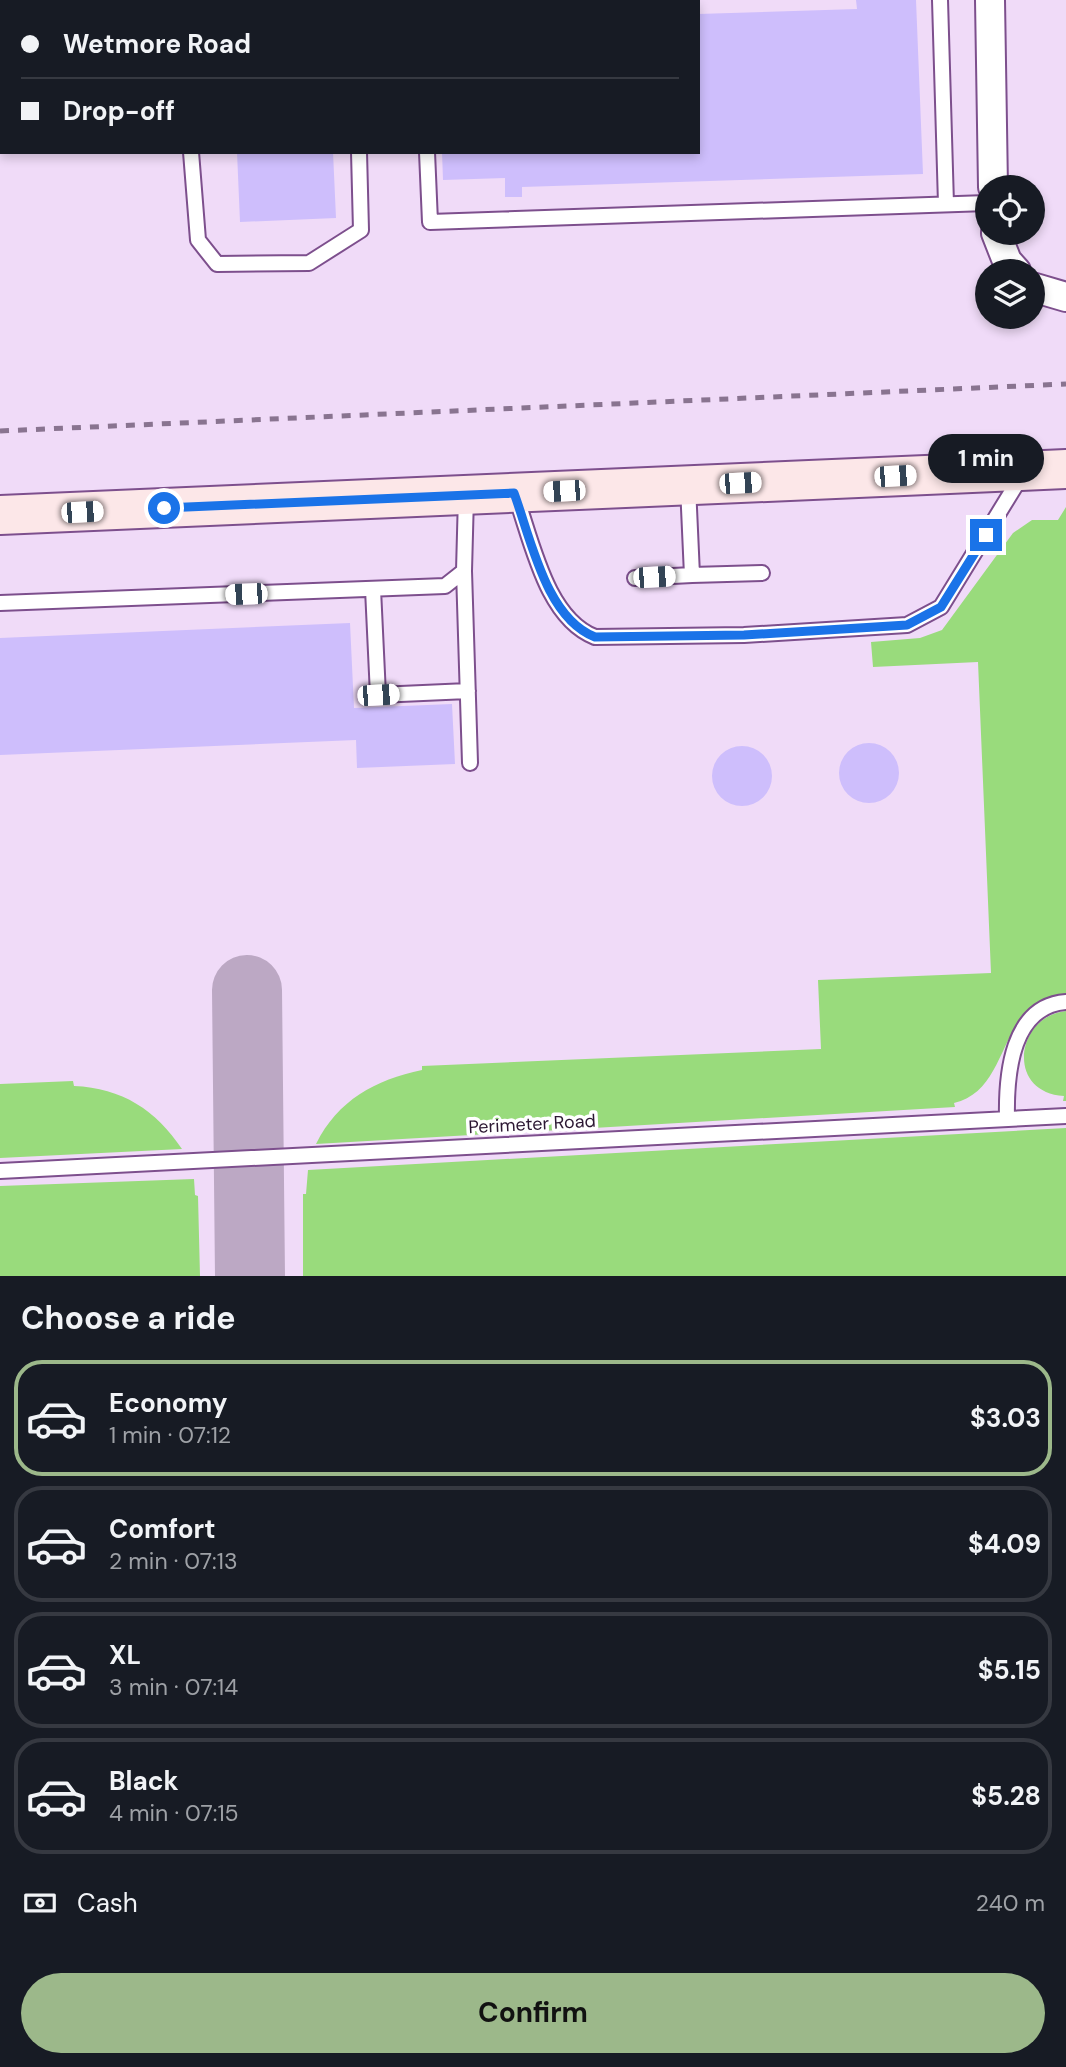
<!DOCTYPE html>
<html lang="en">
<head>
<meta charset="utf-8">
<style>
	body { margin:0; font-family:"DM Sans",sans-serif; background:#20242c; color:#f1f3f6; height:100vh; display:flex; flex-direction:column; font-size:26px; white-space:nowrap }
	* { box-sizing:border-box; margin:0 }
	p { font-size:23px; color:#9ea1a6 }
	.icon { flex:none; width:38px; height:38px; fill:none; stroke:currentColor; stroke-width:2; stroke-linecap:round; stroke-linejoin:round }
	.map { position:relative; height:1276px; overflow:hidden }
	.panel { display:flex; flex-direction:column; background:#171b24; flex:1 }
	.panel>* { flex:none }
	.banner { position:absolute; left:0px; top:0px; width:700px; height:154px; box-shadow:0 4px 10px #0003; display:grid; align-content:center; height:154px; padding:0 21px; background:#171b24 }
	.controls { position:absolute; left:975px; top:175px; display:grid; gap:14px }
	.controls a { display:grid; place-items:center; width:70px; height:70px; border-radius:50%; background:#171b24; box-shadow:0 4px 10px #0003; font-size:35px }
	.end { position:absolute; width:32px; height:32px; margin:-16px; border:9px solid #1a73e8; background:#fff; box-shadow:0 0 0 4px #fff }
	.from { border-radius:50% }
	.bubble { position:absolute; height:49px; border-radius:24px; background:#171b24; box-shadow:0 4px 10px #0003; font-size:23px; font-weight:700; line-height:49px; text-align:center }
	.car { position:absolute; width:21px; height:42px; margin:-21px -10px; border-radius:9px; box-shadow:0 0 5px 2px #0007; background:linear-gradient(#fff 24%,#345 0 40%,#fff 0 76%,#345 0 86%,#fff 0) }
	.banner b { display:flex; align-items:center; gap:24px; height:66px; font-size:26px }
	.banner b+b { border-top:2px solid #363941 }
	.banner i { width:18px; height:18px; background:#f1f3f6 }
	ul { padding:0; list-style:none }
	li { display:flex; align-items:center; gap:21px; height:116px; margin:0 14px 10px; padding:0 7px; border:4px solid #363941; border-radius:28px }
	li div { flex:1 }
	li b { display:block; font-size:26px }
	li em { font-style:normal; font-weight:700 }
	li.current { border-color:#9cb88a }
	li>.icon { width:63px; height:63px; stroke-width:1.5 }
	h2 { padding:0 21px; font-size:32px; line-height:84px }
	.pay { display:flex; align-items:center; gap:18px; height:77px; padding:0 21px; font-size:26px }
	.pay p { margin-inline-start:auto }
	.button { display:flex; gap:14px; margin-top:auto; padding:14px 21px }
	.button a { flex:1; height:80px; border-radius:42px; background:#9cb88a; color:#111; font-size:28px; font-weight:700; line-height:80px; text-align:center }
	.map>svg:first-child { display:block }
	.green { fill:#99db7c }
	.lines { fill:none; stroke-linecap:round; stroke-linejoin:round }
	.taxiway { stroke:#bca8c4; stroke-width:70 }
	.building { fill:#cebefc }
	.lane-casing { stroke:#7d4f8d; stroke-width:18 }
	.street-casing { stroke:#7d4f8d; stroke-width:32 }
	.secondary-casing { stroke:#7d4f8d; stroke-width:42 }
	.lane { stroke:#fff; stroke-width:14 }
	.street { stroke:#fff; stroke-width:28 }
	.secondary { stroke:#fce7e8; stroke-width:38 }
	.rail { stroke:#897490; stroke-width:5; stroke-dasharray:9 9; stroke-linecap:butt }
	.route { stroke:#1a73e8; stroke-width:9 }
	.labels { text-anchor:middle; stroke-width:7; stroke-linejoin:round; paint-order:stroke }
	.street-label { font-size:18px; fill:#2b1732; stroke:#fff }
</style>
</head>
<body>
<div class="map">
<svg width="1066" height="1276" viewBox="0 0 1066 1276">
	<rect width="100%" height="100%" fill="#f0dbf8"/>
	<path class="green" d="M1066 507V994C996 998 1013 1090 954 1103L955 1107 316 1144C338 1100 375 1080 422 1070V1066L821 1049 818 980 991 973 978 662 873 667 871 642 920 638 942 630 1013 533 1032 520H1058Z
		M1066 1011V1101H1063L1064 1096C1005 1092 1016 1016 1066 1011Z
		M73 1081 74 1086C122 1088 156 1110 182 1149L0 1158V1084Z
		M1066 1128V1276H303V1194H306L308 1170Z
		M194 1179 195 1195 198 1196 200 1276H0V1186Z"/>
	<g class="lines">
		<path class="taxiway" d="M247 990 250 1276"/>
	</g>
	<path class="building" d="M856 0H916L923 174 522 187V197H505V178L443 180 442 152H698V14L857 9Z
		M237 152H333L336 218 240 222Z
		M350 623 354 708 452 704 455 764 357 768 356 740 0 755V638Z
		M839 773a30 30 0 1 1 60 0a30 30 0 1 1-60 0Z
		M712 776a30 30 0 1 1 60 0a30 30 0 1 1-60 0Z"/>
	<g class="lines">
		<defs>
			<path id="lane" d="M177 0V2
				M354 0V2
				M422 0V2
				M940 0 946 204
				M191 152 198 240 217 264 309 263 361 230 359 152
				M427 152 430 222 987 203
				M688 486 692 575 762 573
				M515 494C532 541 546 618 595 637L744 635 907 625 941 607 1022 475
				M464 571 470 763
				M635 578 692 575
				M373 589 378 695 468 691
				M0 603 445 586 464 571 466 496
				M1007 1119C1006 1076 1011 1006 1066 1002
				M0 1171 1066 1116"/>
			<path id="street" d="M990 0 993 187
				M996 233 1007 261 1016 271
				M1032 287 1066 297"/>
			<path id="secondary" d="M0 515 1066 469"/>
		</defs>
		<use href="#lane" class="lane-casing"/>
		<use href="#street" class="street-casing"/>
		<use href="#secondary" class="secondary-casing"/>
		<use href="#lane" class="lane"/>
		<use href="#street" class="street"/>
		<use href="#secondary" class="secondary"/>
		<path class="rail" d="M0 431 1066 384"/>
	</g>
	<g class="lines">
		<path class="route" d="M164 508 514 493C531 539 546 618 595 637L744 635 907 625 941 607 986 535"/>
	</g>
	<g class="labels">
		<g class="street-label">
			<text transform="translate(532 1124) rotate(-3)" y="6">Perimeter Road</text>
		</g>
	</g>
</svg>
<div class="controls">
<a><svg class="icon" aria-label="locate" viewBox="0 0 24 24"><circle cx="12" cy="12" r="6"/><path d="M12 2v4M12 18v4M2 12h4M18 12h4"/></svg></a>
<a><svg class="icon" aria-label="layers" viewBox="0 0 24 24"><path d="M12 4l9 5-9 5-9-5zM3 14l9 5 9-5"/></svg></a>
</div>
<i class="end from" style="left:164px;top:508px"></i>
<i class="end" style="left:986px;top:535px"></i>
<div class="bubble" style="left:928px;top:434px;width:116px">1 min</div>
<i class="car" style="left:895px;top:476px;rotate:87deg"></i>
<i class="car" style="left:740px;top:483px;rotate:87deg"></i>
<i class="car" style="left:564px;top:491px;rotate:267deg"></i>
<i class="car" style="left:82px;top:512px;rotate:87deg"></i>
<i class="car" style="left:654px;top:577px;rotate:87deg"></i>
<i class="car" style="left:246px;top:594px;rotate:268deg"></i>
<i class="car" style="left:378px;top:695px;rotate:87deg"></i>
<div class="banner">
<b><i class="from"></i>Wetmore Road</b>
<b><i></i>Drop-off</b>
</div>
</div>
<section class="panel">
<h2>Choose a ride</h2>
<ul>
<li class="current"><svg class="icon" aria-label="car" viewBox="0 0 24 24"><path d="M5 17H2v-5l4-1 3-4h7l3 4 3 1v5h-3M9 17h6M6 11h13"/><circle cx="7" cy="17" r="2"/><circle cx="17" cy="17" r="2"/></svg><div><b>Economy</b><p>1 min · 07:12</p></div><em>$3.03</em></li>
<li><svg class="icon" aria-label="car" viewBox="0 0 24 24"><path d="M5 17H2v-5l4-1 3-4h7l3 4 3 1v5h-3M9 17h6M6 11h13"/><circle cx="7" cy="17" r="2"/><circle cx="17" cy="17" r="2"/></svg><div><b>Comfort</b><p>2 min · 07:13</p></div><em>$4.09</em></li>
<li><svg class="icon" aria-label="car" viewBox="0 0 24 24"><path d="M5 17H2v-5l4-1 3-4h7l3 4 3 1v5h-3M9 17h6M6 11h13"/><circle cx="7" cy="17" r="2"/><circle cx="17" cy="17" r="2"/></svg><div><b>XL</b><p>3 min · 07:14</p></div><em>$5.15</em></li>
<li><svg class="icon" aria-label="car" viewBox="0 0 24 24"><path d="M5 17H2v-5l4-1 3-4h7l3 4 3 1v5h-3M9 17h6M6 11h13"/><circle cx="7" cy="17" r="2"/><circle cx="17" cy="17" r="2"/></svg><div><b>Black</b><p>4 min · 07:15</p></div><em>$5.28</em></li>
</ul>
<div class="pay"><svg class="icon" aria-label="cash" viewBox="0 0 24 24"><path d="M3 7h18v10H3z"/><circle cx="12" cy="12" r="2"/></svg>Cash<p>240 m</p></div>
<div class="button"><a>Confirm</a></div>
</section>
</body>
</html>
